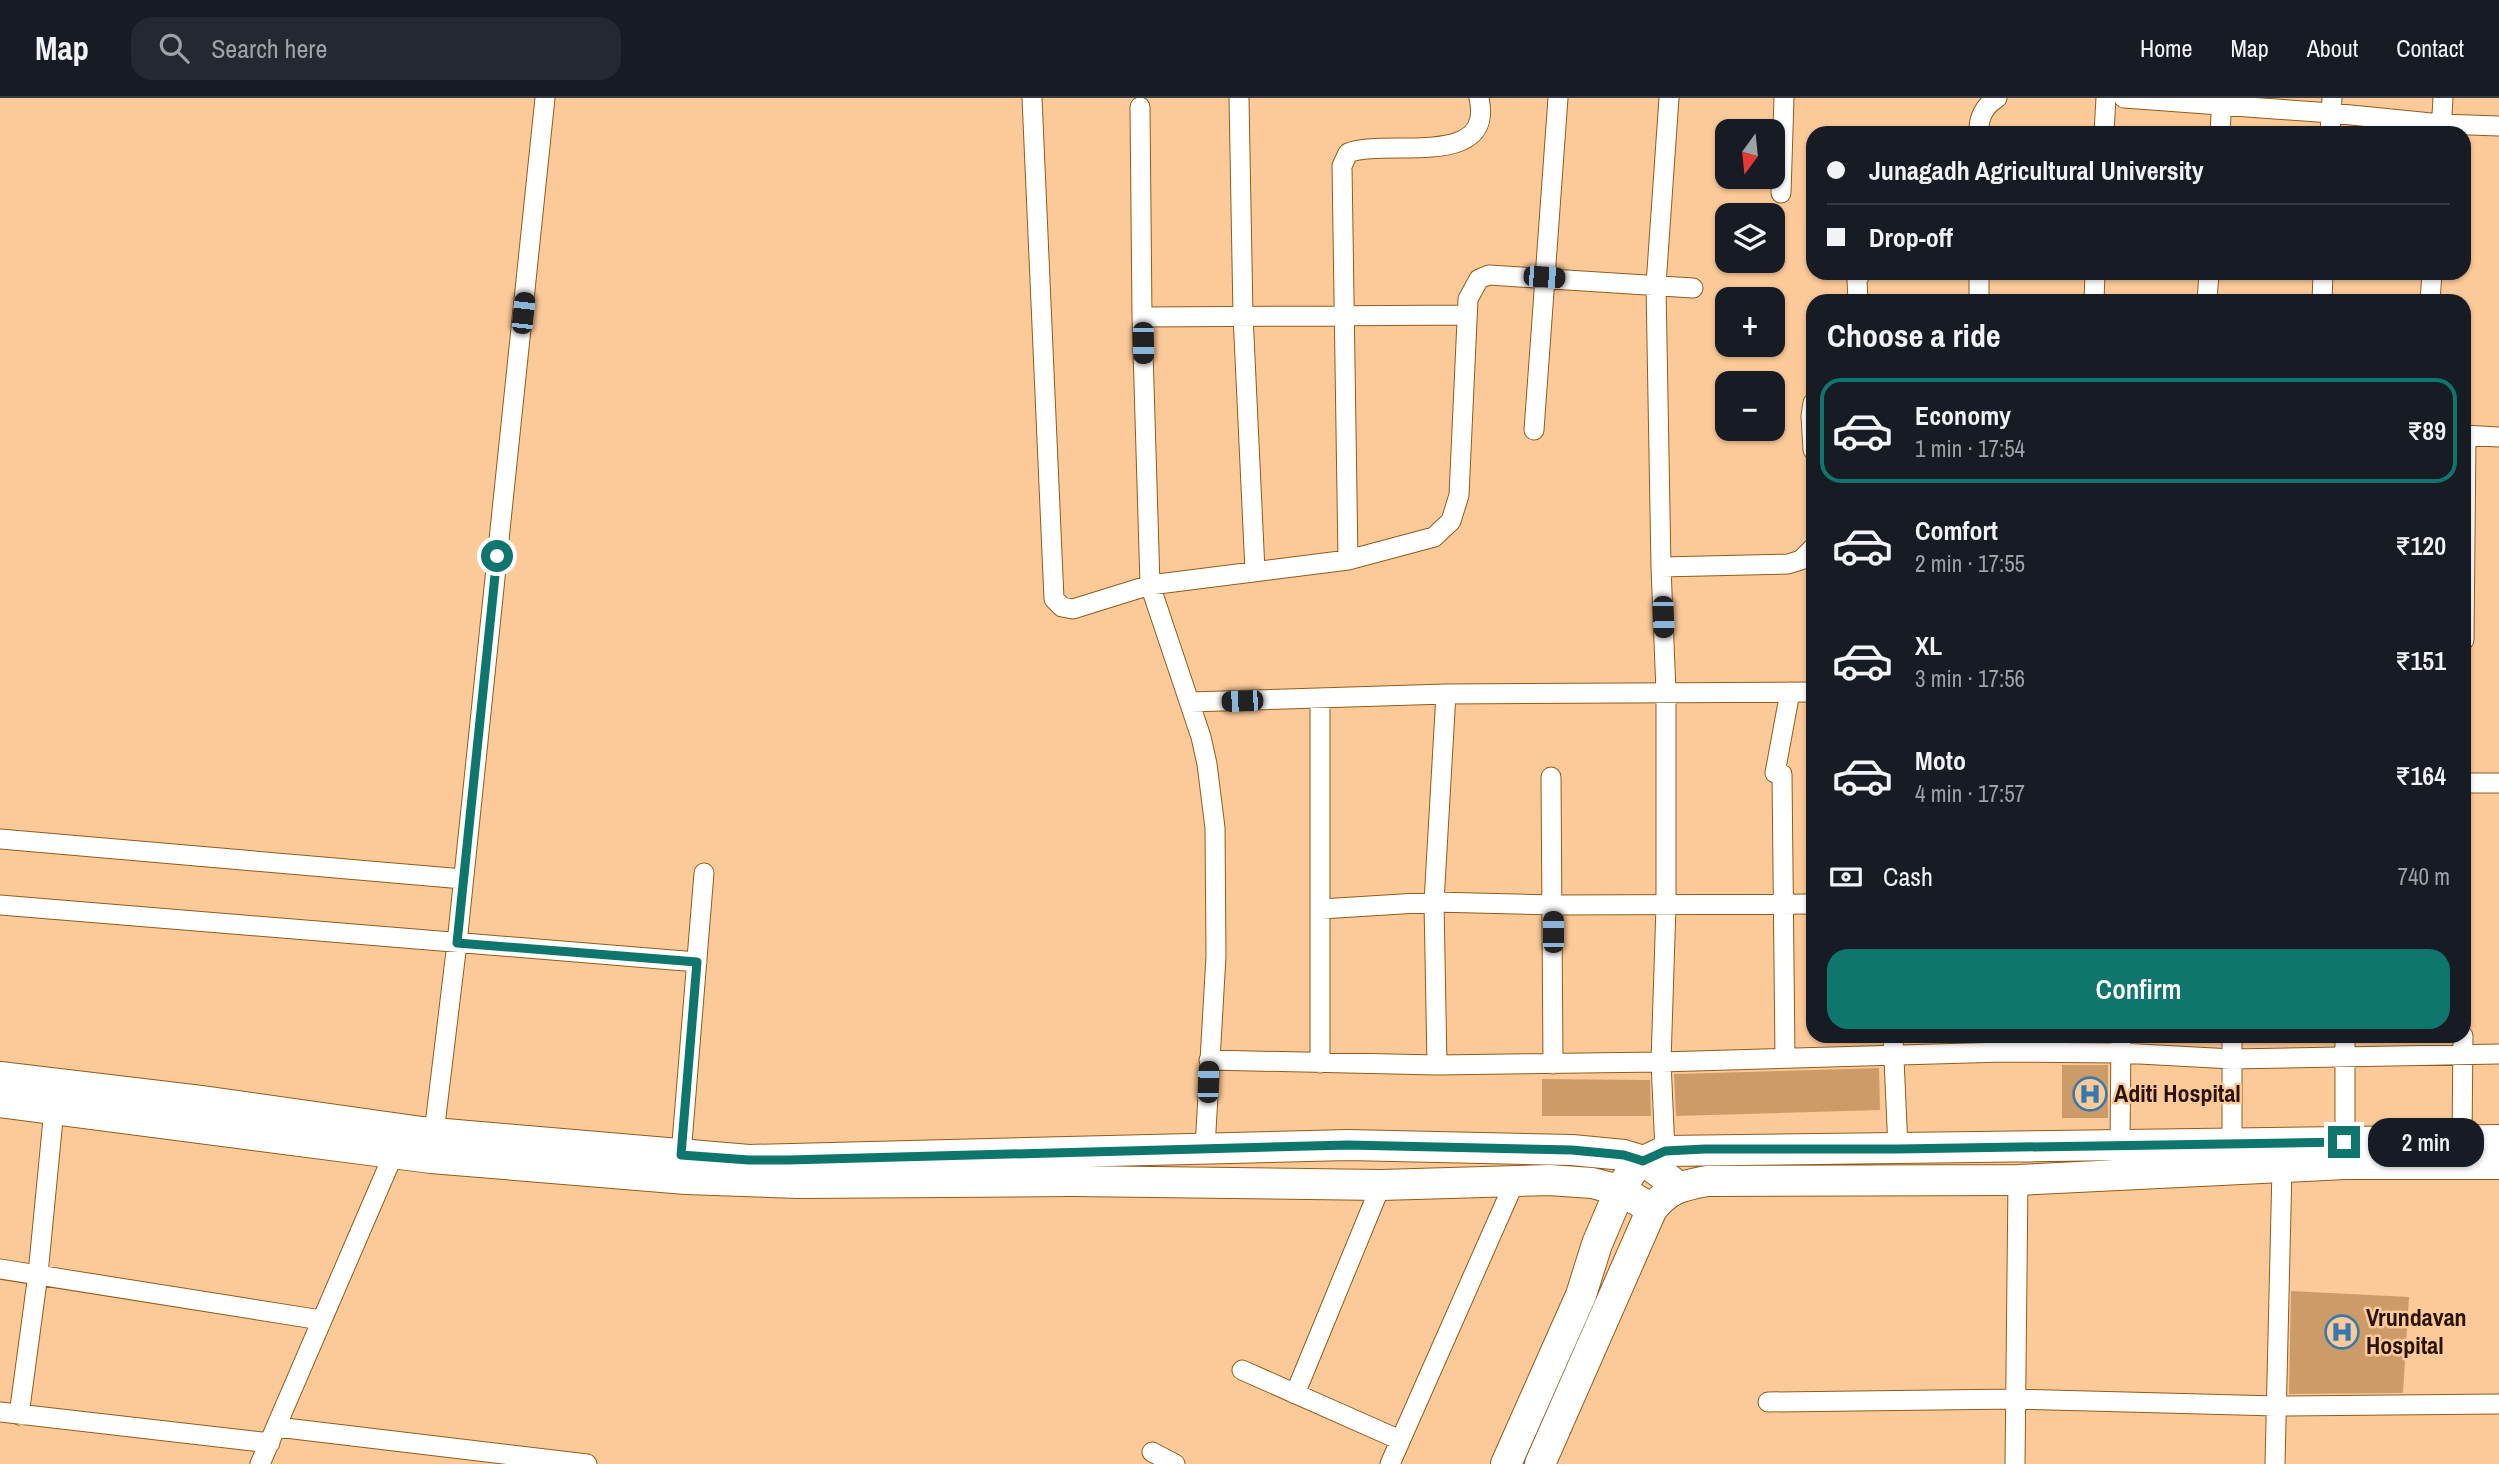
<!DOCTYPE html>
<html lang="en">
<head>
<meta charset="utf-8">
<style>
	body { margin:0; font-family:"Archivo Narrow",sans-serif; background:#242831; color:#f1f3f6; height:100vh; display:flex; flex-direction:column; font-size:26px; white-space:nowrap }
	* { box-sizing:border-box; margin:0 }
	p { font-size:23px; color:#9ea1a6 }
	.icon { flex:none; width:38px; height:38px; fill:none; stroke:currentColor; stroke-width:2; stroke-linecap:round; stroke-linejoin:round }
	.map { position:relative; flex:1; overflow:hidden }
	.drawer { position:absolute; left:1806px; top:196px; width:665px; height:749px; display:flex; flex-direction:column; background:#171b24; border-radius:21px; box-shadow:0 2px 5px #0004 }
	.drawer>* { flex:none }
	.guide { position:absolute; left:1806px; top:28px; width:665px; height:154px; border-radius:21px; box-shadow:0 2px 5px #0004; display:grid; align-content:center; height:154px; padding:0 21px; background:#171b24 }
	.needle { width:46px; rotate:195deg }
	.buttons { position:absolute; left:1715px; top:21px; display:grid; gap:14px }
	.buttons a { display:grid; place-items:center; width:70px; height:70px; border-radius:14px; background:#171b24; box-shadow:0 2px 5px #0004; font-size:35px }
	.end { position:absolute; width:32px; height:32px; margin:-16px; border:9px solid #0f766e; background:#fff; box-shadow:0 0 0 4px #fff }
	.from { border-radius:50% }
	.bubble { position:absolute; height:49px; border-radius:21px; background:#171b24; box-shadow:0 2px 5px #0004; font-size:23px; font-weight:600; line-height:49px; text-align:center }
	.car { position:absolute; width:21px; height:42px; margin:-21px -10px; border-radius:9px; box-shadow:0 0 5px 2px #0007; background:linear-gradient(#222 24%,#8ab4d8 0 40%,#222 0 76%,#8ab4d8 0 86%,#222 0) }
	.guide b { display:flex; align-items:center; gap:24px; height:66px; font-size:26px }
	.guide b+b { border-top:2px solid #363941 }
	.guide i { width:18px; height:18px; background:#f1f3f6 }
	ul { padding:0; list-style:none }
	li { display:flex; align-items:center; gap:21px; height:105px; margin:0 14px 10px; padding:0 7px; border:4px solid transparent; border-radius:21px }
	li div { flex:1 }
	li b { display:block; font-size:26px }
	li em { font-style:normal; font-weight:600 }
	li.selected { border-color:#0f766e }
	li>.icon { width:63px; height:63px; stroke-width:1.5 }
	h2 { padding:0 21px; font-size:32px; line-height:84px }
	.pay { display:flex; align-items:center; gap:18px; height:77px; padding:0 21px; font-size:26px }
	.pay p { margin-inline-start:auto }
	.action { display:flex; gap:14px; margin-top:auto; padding:14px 21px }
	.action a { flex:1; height:80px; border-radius:21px; background:#0f766e; color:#fff; font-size:28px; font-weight:600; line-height:80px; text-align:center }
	header { display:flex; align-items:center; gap:42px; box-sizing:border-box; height:98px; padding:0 35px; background:#171b24; border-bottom:2px solid #363941 }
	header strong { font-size:33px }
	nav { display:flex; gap:38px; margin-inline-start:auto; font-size:24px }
	.search { width:490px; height:63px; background:#242831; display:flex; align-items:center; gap:18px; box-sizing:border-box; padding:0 24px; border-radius:21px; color:#9ea1a6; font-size:26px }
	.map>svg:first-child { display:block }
	.building { fill:#cd9b68 }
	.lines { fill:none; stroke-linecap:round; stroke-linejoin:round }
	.street-casing { stroke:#925b18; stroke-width:21 }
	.primary-casing { stroke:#925b18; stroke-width:32 }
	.street { stroke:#fff; stroke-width:19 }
	.primary { stroke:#fff; stroke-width:30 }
	.route { stroke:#0f766e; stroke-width:9 }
	.labels { text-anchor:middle; stroke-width:5; stroke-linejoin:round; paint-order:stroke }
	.poi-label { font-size:24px; font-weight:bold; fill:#291300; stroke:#fcca99; text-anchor:start }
</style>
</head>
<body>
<header>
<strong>Map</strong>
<div class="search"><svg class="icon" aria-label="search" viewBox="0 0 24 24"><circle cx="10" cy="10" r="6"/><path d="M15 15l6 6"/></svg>Search here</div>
<nav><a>Home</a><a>Map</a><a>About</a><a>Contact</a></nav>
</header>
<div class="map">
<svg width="2499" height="1366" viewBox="0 0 2499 1366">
	<rect width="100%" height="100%" fill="#fcca99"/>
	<path class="building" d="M2062 967H2108V1020H2062Z
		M1879 970 1880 1012 1676 1018 1674 976Z
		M1542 981 1650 982 1651 1018H1542Z
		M2291 1193 2409 1199 2403 1295 2289 1296Z"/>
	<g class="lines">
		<defs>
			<path id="street" d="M1032 0 1054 501 1062 509 1073 511 1150 487 1348 462 1434 439 1451 423 1459 397 1468 201 1479 181 1489 177 1693 190
				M1239 0 1243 217 1255 473
				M2124 0 2331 15 2441 26 2499 28
				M1140 9 1142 219 1150 487 1201 639 1207 666 1215 730 1216 858 1205 1050
				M1979 35C1978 21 1984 8 1997 0
				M2104 35 2106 0
				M2220 35 2222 0
				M2330 35 2332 0
				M2441 35 2443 0
				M1781 95 1784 0
				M1858 203 1857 182 1861 175
				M1979 203V175
				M2094 203 2095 175
				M2207 203 2209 175
				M2322 203 2323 175
				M2430 203 2432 175
				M1142 219 1467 217
				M1813 305 1811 318 1813 352
				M1534 332 1558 0
				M2464 337 2499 339
				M1348 462 1342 68 1348 55C1387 40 1495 72 1479 0
				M1661 469 1788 466 1801 462 1813 450
				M2464 542 2466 339
				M1320 600V965
				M1190 604 1446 596 1813 594
				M1775 675 1790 594
				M1782 676 1785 960
				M1551 679 1553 966
				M2464 685H2499
				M0 741 463 781
				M0 807 697 864
				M1321 811 1434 804 1553 807 1813 806
				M1893 938 1898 1051
				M1209 962 1437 967 1661 964 2004 954 2121 955 2232 961 2499 956
				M1437 967 1434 804 1446 596
				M434 1035 457 845 545 0
				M2462 1042 2463 938
				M2345 1043V938
				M2232 1045V938
				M2120 1046 2121 938
				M1665 1053 1661 964 1666 808V594L1661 469 1656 187 1669 0
				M681 1057 704 775
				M0 1171 321 1222
				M1242 1272 1400 1342
				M1295 1296 1381 1087
				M1768 1304 2015 1301 2276 1308 2499 1306
				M0 1314 270 1345
				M19 1317 38 1176 54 1011
				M277 1329 587 1366
				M1152 1354 1175 1366
				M260 1366 394 1055
				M1390 1366 1515 1083
				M2015 1366 2018 1082
				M2275 1366 2282 1070"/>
			<path id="primary" d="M0 979 201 1003 422 1034 749 1062 1348 1047 1572 1052 1624 1057 1644 1063 1679 1089
				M0 1004 431 1060 686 1081 799 1085 1072 1083 1381 1087 1549 1082 1592 1085 1620 1092 1652 1111
				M1506 1366 1581 1197 1597 1146 1620 1092 1632 1073 1644 1063 1665 1053 2499 1042
				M1540 1366 1652 1111C1669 1090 1681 1088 1707 1083L2018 1082 2345 1066H2499"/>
		</defs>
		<use href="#street" class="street-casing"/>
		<use href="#primary" class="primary-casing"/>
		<use href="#street" class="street"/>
		<use href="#primary" class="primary"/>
	</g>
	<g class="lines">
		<path class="route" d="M497 458 457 845 697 864 681 1057 749 1062H788L1348 1047 1572 1052 1624 1057 1643 1063 1665 1053 1705 1051H1898L2344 1044"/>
	</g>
	<defs>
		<symbol id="hospital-ring" viewBox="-11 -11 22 22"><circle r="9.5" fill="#fcca99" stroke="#3579ae" stroke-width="1.5"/><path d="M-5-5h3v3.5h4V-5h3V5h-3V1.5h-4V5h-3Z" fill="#3579ae"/></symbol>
	</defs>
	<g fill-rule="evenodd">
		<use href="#hospital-ring" x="2071" y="977" width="38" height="38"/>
		<use href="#hospital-ring" x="2323" y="1215" width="38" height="38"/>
	</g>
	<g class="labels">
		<g class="poi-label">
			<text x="2114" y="1004">Aditi Hospital</text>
			<text x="2366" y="1228">Vrundavan<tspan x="2366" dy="28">Hospital</tspan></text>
		</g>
	</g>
</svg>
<div class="buttons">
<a><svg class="needle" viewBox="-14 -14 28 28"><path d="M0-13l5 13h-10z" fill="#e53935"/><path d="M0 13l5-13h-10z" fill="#9ea1a6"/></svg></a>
<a><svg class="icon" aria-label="layers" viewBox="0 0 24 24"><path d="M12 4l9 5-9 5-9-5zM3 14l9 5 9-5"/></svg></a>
<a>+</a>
<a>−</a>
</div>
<i class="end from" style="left:497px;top:458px"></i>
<i class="end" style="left:2344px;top:1044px"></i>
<div class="bubble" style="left:2368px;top:1020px;width:116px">2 min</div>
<i class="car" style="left:1544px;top:179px;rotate:94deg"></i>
<i class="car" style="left:523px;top:215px;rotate:6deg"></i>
<i class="car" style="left:1143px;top:245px;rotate:179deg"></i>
<i class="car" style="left:1663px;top:519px;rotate:178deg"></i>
<i class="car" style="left:1242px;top:603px;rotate:268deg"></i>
<i class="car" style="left:1553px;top:834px;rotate:0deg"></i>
<i class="car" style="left:1208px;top:984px;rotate:2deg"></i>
<div class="guide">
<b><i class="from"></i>Junagadh Agricultural University</b>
<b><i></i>Drop-off</b>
</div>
<section class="drawer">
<h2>Choose a ride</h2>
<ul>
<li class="selected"><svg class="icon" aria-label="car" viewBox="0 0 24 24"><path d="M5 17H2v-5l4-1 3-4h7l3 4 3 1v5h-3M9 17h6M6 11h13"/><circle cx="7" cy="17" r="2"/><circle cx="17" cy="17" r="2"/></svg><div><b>Economy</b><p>1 min · 17:54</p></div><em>₹89</em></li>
<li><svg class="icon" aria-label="car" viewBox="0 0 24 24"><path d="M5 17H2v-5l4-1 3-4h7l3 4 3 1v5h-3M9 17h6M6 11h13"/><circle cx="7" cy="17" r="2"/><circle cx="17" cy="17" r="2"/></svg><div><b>Comfort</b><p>2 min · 17:55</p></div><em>₹120</em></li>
<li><svg class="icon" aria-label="car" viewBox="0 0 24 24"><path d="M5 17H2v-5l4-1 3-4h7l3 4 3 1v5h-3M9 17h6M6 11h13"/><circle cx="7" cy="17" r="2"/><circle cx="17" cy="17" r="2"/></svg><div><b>XL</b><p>3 min · 17:56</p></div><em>₹151</em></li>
<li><svg class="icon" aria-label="car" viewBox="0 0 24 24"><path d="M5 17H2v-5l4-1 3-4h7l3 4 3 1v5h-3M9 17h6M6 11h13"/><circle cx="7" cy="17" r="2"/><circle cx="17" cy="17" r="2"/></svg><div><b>Moto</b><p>4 min · 17:57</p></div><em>₹164</em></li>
</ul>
<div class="pay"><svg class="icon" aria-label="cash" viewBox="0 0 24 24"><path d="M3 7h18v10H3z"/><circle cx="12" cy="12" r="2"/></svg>Cash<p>740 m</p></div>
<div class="action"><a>Confirm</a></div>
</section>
</div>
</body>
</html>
